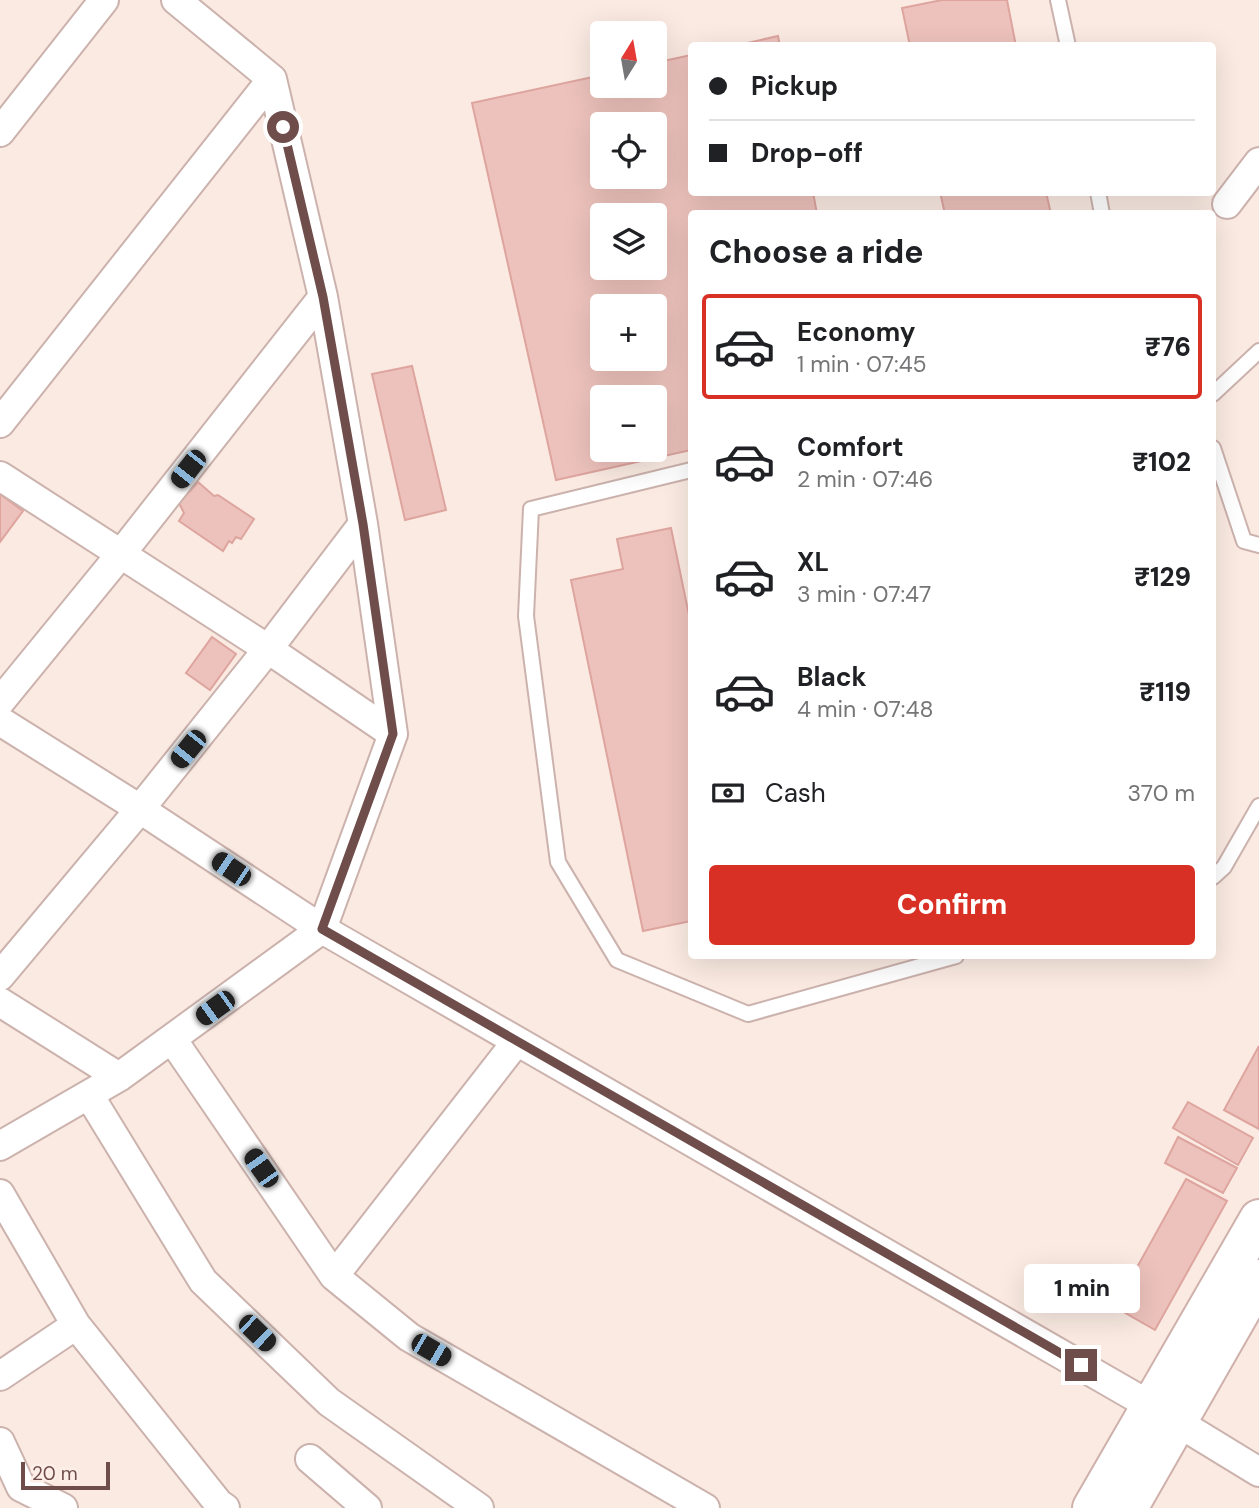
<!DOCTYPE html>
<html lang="en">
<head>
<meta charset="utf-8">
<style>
	body { margin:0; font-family:"DM Sans",sans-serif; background:#f6f6f6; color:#202124; height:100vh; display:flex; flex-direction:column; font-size:26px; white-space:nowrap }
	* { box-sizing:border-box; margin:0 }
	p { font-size:23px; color:#757577 }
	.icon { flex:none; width:38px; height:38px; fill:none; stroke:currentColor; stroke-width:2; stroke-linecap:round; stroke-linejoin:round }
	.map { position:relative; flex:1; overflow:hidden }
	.sheet { position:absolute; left:688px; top:210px; width:528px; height:749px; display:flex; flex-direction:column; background:#fff; border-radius:7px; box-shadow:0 7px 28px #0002 }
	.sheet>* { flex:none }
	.banner { position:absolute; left:688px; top:42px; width:528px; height:154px; border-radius:7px; box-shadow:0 7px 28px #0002; display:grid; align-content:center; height:154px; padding:0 21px; background:#fff }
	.needle { width:46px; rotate:11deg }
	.controls { position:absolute; left:590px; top:21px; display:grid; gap:14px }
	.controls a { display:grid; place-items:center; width:77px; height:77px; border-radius:7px; background:#fff; box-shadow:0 7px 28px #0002; font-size:35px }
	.scale { position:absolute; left:21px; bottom:18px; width:89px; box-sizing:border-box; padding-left:7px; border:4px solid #6f4d4b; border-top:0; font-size:19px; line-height:24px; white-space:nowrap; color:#6f4d4b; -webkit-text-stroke:5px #fdefe8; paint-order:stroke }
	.end { position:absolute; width:32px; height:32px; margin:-16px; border:9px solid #6f4d4b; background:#fff; box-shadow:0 0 0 4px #fff }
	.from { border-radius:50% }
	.bubble { position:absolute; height:49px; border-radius:7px; background:#fff; box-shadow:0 7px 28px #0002; font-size:23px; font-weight:800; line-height:49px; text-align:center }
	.car { position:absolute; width:21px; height:42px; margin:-21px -10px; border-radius:9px; box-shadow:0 0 5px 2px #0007; background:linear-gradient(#222 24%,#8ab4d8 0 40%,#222 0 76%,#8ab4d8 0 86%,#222 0) }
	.banner b { display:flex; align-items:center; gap:24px; height:66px; font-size:26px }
	.banner b+b { border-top:2px solid #e0e0e0 }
	.banner i { width:18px; height:18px; background:#202124 }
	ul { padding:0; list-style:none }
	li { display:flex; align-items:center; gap:21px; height:105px; margin:0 14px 10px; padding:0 7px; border:4px solid transparent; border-radius:7px }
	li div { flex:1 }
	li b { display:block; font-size:26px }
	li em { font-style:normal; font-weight:800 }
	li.on { border-color:#d93025 }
	li>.icon { width:63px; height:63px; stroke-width:1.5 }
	h2 { padding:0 21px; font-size:32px; line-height:84px }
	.pay { display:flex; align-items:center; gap:18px; height:77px; padding:0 21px; font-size:26px }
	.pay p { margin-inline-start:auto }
	.cta { display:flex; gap:14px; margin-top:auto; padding:14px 21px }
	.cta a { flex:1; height:80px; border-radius:7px; background:#d93025; color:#fff; font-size:28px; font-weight:800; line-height:80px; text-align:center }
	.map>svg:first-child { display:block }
	.building { fill:#edc2bc; stroke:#dea49e; stroke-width:2; fill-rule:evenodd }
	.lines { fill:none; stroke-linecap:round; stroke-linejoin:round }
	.lane-casing { stroke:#ccb2ad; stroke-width:18 }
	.street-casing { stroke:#ccb2ad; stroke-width:32 }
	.secondary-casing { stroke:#cfb0ab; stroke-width:42 }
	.lane { stroke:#fff; stroke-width:14 }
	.street { stroke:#fff; stroke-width:28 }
	.secondary { stroke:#fff; stroke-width:38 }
	.route { stroke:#6f4d4b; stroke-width:9 }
</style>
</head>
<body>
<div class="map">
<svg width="1259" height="1508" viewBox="0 0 1259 1508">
	<rect width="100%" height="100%" fill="#faeae2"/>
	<path class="building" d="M942 0H1007L1016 46H910L902 8Z
		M778 36 780 46H734Z
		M691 55V192H813L817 214H691V450L556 480 472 103 602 75V86H654V63ZM602 124H654V177H602ZM602 215H654V268H602ZM602 306H654V359H602ZM602 397H654V450H602Z
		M940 192H1046L1051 214H945Z
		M412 366 446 510 405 520 372 374Z
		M198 482 214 496 218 495 254 519 241 539 236 537 232 543 229 541 223 551 179 521 184 513 179 503Z
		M0 494 23 511 0 542Z
		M671 528 691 625V921L643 931 571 580 623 569 617 539Z
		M212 637 236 654 210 690 186 673Z
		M1259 1046V1129L1224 1110Z
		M1188 1102 1253 1138 1238 1165 1173 1128Z
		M1178 1137 1237 1168 1223 1193 1165 1163Z
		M1186 1179 1227 1201 1155 1330 1115 1307Z"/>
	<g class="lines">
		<defs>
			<path id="lane" d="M1058 0 1068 46
				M1098 192 1102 214
				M1213 394 1259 351
				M1213 448 1244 541 1259 545
				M691 470 531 509 526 616 558 862 617 960 748 1014 956 956
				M1213 877 1224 867 1259 806"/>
			<path id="street" d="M0 132 104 0
				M1227 204 1259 162
				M0 423 272 79
				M0 476 268 649 393 734
				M0 702 120 555 323 297
				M0 721 140 809 322 929 1151 1406 1259 1472
				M0 976 140 809 268 649 363 524
				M0 1002 119 1077
				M172 1039 334 1276 409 1337 705 1508
				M89 1095 203 1281 329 1402 479 1508
				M0 1146 119 1077 322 929 393 734 363 524 323 297 272 79 176 0
				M0 1194 76 1325 219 1504 225 1508
				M334 1276 517 1041
				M0 1376 76 1325
				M0 1442 21 1487 63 1508
				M310 1459 367 1508"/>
			<path id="secondary" d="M1092 1508 1259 1219
				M1128 1508 1259 1279"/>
		</defs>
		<use href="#lane" class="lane-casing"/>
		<use href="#street" class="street-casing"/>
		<use href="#secondary" class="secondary-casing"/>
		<use href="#lane" class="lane"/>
		<use href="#street" class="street"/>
		<use href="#secondary" class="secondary"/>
	</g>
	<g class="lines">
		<path class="route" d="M283 127 323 297 363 524 393 734 322 929 1081 1365"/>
	</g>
</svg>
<div class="controls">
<a><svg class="needle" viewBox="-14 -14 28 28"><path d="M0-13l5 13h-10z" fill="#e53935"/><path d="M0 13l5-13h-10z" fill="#757577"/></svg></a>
<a><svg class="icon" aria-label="locate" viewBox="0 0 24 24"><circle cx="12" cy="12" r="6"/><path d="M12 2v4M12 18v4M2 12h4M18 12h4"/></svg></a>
<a><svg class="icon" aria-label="layers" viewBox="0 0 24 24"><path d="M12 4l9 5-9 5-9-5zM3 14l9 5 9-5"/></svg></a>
<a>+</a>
<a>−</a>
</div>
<div class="scale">20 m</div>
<i class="end from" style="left:283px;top:127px"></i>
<i class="end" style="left:1081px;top:1365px"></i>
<div class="bubble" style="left:1024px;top:1264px;width:116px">1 min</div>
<i class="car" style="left:188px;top:469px;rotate:218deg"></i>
<i class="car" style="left:188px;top:749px;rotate:219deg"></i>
<i class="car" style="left:231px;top:869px;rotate:304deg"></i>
<i class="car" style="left:215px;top:1008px;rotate:234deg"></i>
<i class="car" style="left:261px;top:1168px;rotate:325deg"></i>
<i class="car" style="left:257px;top:1333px;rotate:134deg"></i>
<i class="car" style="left:431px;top:1350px;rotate:120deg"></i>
<div class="banner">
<b><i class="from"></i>Pickup</b>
<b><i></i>Drop-off</b>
</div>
<section class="sheet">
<h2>Choose a ride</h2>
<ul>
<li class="on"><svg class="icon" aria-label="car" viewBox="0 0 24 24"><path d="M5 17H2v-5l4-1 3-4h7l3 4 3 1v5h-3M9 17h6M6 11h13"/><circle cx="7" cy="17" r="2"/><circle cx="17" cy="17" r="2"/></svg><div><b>Economy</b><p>1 min · 07:45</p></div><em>₹76</em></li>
<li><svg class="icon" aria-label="car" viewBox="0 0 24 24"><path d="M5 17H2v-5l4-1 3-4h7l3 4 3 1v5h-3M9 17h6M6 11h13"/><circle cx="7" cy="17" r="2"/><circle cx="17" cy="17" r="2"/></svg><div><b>Comfort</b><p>2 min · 07:46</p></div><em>₹102</em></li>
<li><svg class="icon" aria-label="car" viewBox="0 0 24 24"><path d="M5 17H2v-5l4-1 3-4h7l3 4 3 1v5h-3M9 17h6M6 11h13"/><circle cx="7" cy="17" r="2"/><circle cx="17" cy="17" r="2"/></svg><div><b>XL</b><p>3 min · 07:47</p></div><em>₹129</em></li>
<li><svg class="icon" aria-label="car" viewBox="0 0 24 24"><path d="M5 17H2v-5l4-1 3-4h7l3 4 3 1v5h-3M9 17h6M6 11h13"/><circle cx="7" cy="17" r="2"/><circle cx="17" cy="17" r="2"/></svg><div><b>Black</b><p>4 min · 07:48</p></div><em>₹119</em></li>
</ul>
<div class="pay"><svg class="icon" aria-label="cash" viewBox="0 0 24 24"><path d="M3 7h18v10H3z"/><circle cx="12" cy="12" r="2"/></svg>Cash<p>370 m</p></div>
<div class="cta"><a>Confirm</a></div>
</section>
</div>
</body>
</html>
